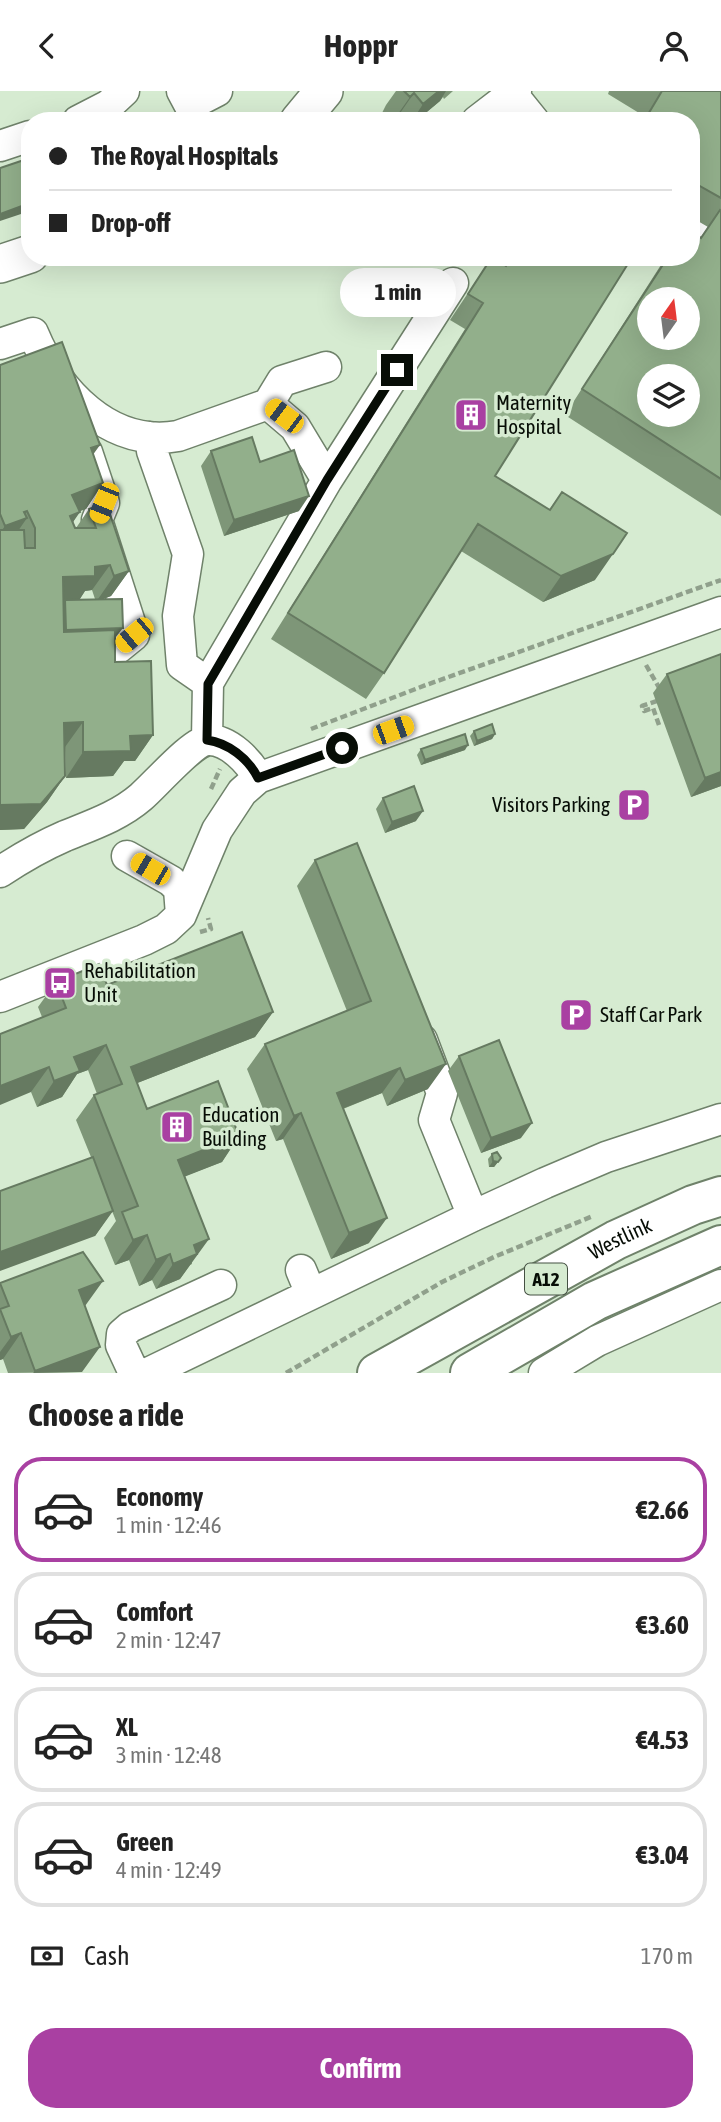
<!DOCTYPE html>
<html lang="en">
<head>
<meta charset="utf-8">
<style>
	body { margin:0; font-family:"Asap Condensed",sans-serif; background:#f6f6f6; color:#222; height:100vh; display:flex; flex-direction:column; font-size:26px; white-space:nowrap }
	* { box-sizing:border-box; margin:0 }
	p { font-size:23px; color:#767676 }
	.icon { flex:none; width:38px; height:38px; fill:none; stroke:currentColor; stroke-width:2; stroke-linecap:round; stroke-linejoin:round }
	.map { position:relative; height:1282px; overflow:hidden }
	.side { display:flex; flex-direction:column; background:#fff; flex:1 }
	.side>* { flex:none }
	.banner { position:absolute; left:21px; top:21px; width:679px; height:154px; border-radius:28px; box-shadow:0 7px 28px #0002; display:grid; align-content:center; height:154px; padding:0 28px; background:#fff }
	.needle { width:46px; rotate:14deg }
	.buttons { position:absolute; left:637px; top:196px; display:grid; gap:14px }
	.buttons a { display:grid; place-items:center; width:63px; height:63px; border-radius:50%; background:#fff; box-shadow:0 7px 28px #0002; font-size:35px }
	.end { position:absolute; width:32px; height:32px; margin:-16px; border:9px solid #070d06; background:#fff; box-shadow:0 0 0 4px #fff }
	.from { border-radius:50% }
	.bubble { position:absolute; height:49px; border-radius:24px; background:#fff; box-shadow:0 7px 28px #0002; font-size:23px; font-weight:700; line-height:49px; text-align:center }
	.car { position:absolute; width:21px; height:42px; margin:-21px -10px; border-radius:9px; box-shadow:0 0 5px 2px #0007; background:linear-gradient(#f5c518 24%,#345 0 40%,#f5c518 0 76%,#345 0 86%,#f5c518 0) }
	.banner b { display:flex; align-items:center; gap:24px; height:66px; font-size:26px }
	.banner b+b { border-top:2px solid #e0e0e0 }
	.banner i { width:18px; height:18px; background:#222 }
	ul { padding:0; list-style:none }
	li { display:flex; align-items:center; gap:21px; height:105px; margin:0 14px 10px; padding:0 14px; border:4px solid #e0e0e0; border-radius:28px }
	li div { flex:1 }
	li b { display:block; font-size:26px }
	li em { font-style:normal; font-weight:700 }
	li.current { border-color:#a940a2 }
	li>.icon { width:63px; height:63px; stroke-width:1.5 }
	h2 { padding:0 28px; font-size:32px; line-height:84px }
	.pay { display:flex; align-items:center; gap:18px; height:77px; padding:0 28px; font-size:26px }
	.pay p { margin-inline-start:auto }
	.action { display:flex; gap:14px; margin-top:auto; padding:14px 28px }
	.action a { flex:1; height:80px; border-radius:28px; background:#a940a2; color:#fff; font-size:28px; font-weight:700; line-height:80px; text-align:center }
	header { display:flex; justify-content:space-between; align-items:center; height:91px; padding:0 28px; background:#fff; font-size:32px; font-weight:700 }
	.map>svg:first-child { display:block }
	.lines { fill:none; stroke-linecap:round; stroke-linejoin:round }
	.minor-casing { stroke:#6f826a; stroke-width:33 }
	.major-casing { stroke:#6f826a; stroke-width:40 }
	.highway-casing { stroke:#6f826a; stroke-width:42 }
	.path { stroke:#90a08c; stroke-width:4.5; stroke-dasharray:7 3.5; stroke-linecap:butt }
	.minor { stroke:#fff; stroke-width:30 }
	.major { stroke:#fff; stroke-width:37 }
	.highway { stroke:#fff; stroke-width:38 }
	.wall { fill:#7e9678; fill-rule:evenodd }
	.shaded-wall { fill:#667a61 }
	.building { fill:#92af8b; stroke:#667a61; stroke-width:2; fill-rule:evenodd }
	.route { stroke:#070d06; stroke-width:9 }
	.labels { text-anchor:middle; stroke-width:7; stroke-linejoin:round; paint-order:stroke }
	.shield { fill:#d6ebd1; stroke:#455043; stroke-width:2 }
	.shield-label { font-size:19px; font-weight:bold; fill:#070d06 }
	.poi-label { font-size:21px; fill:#070d06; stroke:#d6ebd1; text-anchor:start }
	.street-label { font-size:21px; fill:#070d06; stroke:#d6ebd1 }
</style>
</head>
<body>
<header><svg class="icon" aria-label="back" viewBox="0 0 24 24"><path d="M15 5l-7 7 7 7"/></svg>Hoppr<svg class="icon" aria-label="person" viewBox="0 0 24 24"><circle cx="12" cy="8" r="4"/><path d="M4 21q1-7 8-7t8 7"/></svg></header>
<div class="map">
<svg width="721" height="1282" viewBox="0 0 721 1282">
	<rect width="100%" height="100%" fill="#d6ebd1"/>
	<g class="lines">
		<defs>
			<path id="minor" d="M182 0 198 30
				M513 4 534 30
				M190 14 217 0
				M78 30 109 14 124 0
				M477 30 516 0
				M0 55 30 45
				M691 141 721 136
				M0 253 33 242C57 300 109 357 178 345L268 313
				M326 276 282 290 268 313 295 336 327 389
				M150 346 152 360 188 463 178 525 182 574 208 592
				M77 556 118 557 134 544 97 429 104 412 87 361
				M207 649 208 592 327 389 453 192
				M127 765 171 790 179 798 181 824
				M0 781C21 767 42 755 65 745 92 734 119 725 141 706 155 694 194 649 209 649 229 649 250 671 258 687
				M0 906 144 849 166 838 181 824 217 739 242 701 258 687 721 521
				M422 949 442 1002 434 1029 473 1125
				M301 1179 311 1203
				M134 1282 121 1254 122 1243 130 1236 221 1194
				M148 1282 473 1125 545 1092 606 1066 721 1028
				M544 1282 597 1250 721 1194"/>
			<path id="major" d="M299 30 324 0
				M0 173 30 163"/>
			<g id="highway">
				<path id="s1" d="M377 1282 616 1149 693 1114 721 1105"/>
				<path d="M470 1282 595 1210 721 1154"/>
			</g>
		</defs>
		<use href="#minor" class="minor-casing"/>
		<use href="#major" class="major-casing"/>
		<use href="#highway" class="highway-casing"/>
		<path class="path" d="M646 574 661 600
			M659 634 653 617 644 620 642 615 660 609
			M311 638 426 594 721 489
			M211 698 220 678
			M200 841 211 838 208 827
			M286 1282 442 1191 494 1166 593 1125"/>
		<use href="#minor" class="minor"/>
		<use href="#major" class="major"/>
		<use href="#highway" class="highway"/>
	</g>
	<path class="wall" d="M396 0H453L444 8 443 6 440 10 416 30H397L396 28 393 30H390L382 22 386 14Z
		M609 0H721V425L565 324 666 166H691L701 146 708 136 691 126V30H641L644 25 608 3Z
		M492 166 505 174 510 166H629L495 385 549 419 562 401 595 489 543 511 461 460 384 582 366 608 271 548 465 238 450 229Z
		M0 274 93 363 103 392 86 418 79 420 73 431 76 437 89 418 101 420 129 480 111 505 103 508 115 547V571L153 644 135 670H124L113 685 66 687 65 656V685L47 711 24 738 0 739ZM92 499 95 508 79 509 85 500Z
		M211 360 260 371 299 420 224 445 201 375Z
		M667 583 721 695 691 706 653 602Z
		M474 640 495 643 492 648 474 655 470 645Z
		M421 658 465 659 421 674 417 664Z
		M383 707 416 730 385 742 376 718Z
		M315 769 428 998 387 1015 382 1002 343 1018 369 1152 331 1168 283 1048 276 1050 247 978 265 953 347 920 297 795Z
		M56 891 107 894 273 921 255 946 137 992 147 1018 239 1045 222 1071 185 1085 192 1173 190 1174 180 1188 156 1198 152 1189 139 1195 129 1169 115 1174 104 1147 116 1130 112 1120 95 1145 91 1066 76 1029 94 1004 97 1003 88 979 77 983 62 1006 37 1016 31 1001 42 926 38 916Z
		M459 965 521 1047 481 1062 448 980Z
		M492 1063 501 1067 494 1076H489L488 1068Z
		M0 1192 85 1215 82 1281 8 1282 3 1268 0 1269Z"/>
	<path class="shaded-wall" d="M439 0H446L440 10 416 30H412L423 13Z
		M414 2 396 28 393 30 410 6Z
		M30 112V120L0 130V123Z
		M100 354 82 379 91 357Z
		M103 392 86 418 54 429 72 404Z
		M309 405 299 420 224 445 234 429Z
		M27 420 21 429 27 427 9 453 0 442 5 435Z
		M80 421 62 447 70 425Z
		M613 463 595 489 543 511 561 485Z
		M110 474 92 499 85 500 78 511 65 509 63 511V486L95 476Z
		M129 480 111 505 96 511 114 485Z
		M123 537 115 547 59 549 66 539Z
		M83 631 65 656 64 632Z
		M495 643 492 648 474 655 477 650Z
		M153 644 135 670H124L113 685 66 687 83 661 130 645Z
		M468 654 465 659 421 674 425 669Z
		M721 681V695L691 706 705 687Z
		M65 685 47 711 24 738 0 739V714Z
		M423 720 416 730 385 742 392 731Z
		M273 921 255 946 117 1000 131 976Z
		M106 954 88 979 77 983 62 1006 37 1016 54 990 74 966Z
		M446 973 428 998 387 1015 405 989Z
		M49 976 31 1001 0 1014V995Z
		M400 977 382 1002 319 1027 337 1002Z
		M301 1022 283 1048 276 1050 294 1025Z
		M532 1032 521 1047 481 1062 491 1047Z
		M239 1045 222 1071 161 1095 178 1069Z
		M493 1070 498 1071 494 1076H489Z
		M113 1120 95 1145 0 1180V1161Z
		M387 1127 369 1152 331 1168 349 1142Z
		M147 1144 129 1169 115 1174 133 1149Z
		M209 1148 180 1188 156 1198 173 1173 194 1154Z
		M170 1163 152 1189 139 1195 156 1169Z
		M103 1190 85 1215 79 1199Z
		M21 1242 3 1268 0 1269V1261L11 1246Z
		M100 1256 82 1281 33 1282 35 1280Z"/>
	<path class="building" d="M404 0H439L423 13 414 2 410 6Z
		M662 0H721V107L691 90V30H644Z
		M30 67V112L0 123V77Z
		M720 119 721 120V388L582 298 668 166H691V140L701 147ZM649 208H688V247H649ZM649 285H688V324H649Z
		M492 166 506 175 512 166H629L631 168 495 385 550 419 562 401 627 442 613 463 561 485 478 433 384 582 288 522 483 212 468 203Z
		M62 251 100 354 91 357 103 392 72 404 80 421 70 425 75 437H96L89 418 99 414 101 420 108 417 129 480 114 485 110 474 95 476V485L63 486 64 541 115 539V571L151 570 153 644 130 645 131 660 83 661V631L64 632 65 685 41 713 0 714V439H24L25 457H35V437L27 420 24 421 27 427 5 435 0 423V274Z
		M252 346 260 371 294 359 309 405 234 429 211 360Z
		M122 508 123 537 66 539 65 509Z
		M721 563V681L705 687 667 583Z
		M492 633 495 643 477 650 474 640Z
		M465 643 468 654 425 669 421 658Z
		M414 695 423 720 392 731 383 707Z
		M357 752 446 973 405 989 400 977 337 1002 387 1127 349 1142 301 1022 294 1025 265 953 371 910 315 769Z
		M242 841 273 921 131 976 147 1018 218 990 239 1045 178 1069 209 1148 194 1154 197 1163 173 1173 170 1163 156 1169 147 1144 133 1149 122 1121 138 1115 94 1004 122 993 106 954 74 966 80 980 54 990 49 976 0 995V943L66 917 56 891 99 873 107 894Z
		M499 949 532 1032 491 1047 459 965Z
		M497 1061 501 1067 498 1071 493 1070 492 1063Z
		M93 1066 113 1120 0 1161V1100Z
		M83 1161 103 1190 79 1199 100 1256 35 1280 21 1242 11 1246 0 1218 9 1215 0 1192Z"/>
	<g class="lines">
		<path class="route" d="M342 657 258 687C248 667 228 652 207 649L208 593 327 389 397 279"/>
	</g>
	<defs>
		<symbol id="building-square" viewBox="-11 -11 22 22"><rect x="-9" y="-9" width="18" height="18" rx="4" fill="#a940a2" stroke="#d6ebd1"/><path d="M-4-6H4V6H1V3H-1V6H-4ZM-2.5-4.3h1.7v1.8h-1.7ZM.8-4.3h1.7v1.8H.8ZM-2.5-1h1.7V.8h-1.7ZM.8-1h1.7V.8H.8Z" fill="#fff"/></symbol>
		<symbol id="parking-square" viewBox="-11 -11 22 22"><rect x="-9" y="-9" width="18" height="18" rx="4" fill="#a940a2" stroke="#d6ebd1"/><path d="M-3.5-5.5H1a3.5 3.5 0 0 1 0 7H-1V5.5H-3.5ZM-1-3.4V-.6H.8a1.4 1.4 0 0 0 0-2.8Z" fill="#fff"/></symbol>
		<symbol id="bus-square" viewBox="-11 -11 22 22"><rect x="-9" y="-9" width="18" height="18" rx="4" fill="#a940a2" stroke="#d6ebd1"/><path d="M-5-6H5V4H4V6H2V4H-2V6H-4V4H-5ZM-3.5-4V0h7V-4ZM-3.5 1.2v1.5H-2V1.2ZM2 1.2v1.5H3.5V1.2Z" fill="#fff"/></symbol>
	</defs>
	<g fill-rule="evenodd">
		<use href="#building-square" x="452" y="305" width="38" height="38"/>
		<use href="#parking-square" x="615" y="695" width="38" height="38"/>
		<use href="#bus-square" x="41" y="873" width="38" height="38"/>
		<use href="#parking-square" x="557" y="905" width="38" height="38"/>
		<use href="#building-square" x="158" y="1017" width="38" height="38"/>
	</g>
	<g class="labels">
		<rect class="shield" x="525" y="1172.5" width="42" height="31" rx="5"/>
		<g class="shield-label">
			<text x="546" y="1195">A12</text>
		</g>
		<g class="poi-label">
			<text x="496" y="319">Maternity<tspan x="496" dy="24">Hospital</tspan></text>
			<text x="610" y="721" text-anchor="end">Visitors Parking</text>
			<text x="84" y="887">Rehabilitation<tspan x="84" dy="24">Unit</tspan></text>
			<text x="600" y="931">Staff Car Park</text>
			<text x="202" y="1031">Education<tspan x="202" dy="24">Building</tspan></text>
		</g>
		<g class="street-label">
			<text dy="7" stroke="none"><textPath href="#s1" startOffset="278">Westlink</textPath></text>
		</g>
	</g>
</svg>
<div class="buttons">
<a><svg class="needle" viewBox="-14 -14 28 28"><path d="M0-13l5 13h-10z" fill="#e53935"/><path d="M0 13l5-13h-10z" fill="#767676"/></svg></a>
<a><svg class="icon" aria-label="layers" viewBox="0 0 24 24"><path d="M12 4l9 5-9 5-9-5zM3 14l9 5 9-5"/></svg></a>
</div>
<i class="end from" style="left:342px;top:657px"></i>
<i class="end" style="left:397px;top:279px"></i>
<div class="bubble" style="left:340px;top:177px;width:116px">1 min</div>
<i class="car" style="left:284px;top:325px;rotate:307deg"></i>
<i class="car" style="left:104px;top:412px;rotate:202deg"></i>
<i class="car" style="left:134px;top:544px;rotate:230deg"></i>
<i class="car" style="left:393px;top:639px;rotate:70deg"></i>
<i class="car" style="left:150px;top:778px;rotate:300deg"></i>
<div class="banner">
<b><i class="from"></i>The Royal Hospitals</b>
<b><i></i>Drop-off</b>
</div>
</div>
<section class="side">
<h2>Choose a ride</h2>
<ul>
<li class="current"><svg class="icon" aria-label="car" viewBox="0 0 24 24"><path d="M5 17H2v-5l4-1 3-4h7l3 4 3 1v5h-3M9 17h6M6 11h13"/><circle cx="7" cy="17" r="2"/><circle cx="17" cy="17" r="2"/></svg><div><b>Economy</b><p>1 min · 12:46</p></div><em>€2.66</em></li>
<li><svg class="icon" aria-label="car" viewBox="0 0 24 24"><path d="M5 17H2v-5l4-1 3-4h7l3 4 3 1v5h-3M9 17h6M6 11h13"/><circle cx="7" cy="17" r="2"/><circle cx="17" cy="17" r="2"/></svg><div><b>Comfort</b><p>2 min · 12:47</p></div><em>€3.60</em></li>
<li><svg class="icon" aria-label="car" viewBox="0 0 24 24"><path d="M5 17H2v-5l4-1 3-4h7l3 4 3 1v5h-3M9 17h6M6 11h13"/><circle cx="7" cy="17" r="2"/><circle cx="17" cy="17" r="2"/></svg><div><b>XL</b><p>3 min · 12:48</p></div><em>€4.53</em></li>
<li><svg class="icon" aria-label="car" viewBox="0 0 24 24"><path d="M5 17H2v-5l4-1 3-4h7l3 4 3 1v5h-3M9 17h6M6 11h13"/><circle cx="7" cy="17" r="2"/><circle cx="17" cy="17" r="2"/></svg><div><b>Green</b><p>4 min · 12:49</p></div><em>€3.04</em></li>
</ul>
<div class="pay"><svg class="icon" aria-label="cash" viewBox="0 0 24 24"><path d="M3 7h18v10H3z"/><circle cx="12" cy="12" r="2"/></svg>Cash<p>170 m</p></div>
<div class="action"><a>Confirm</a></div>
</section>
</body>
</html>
